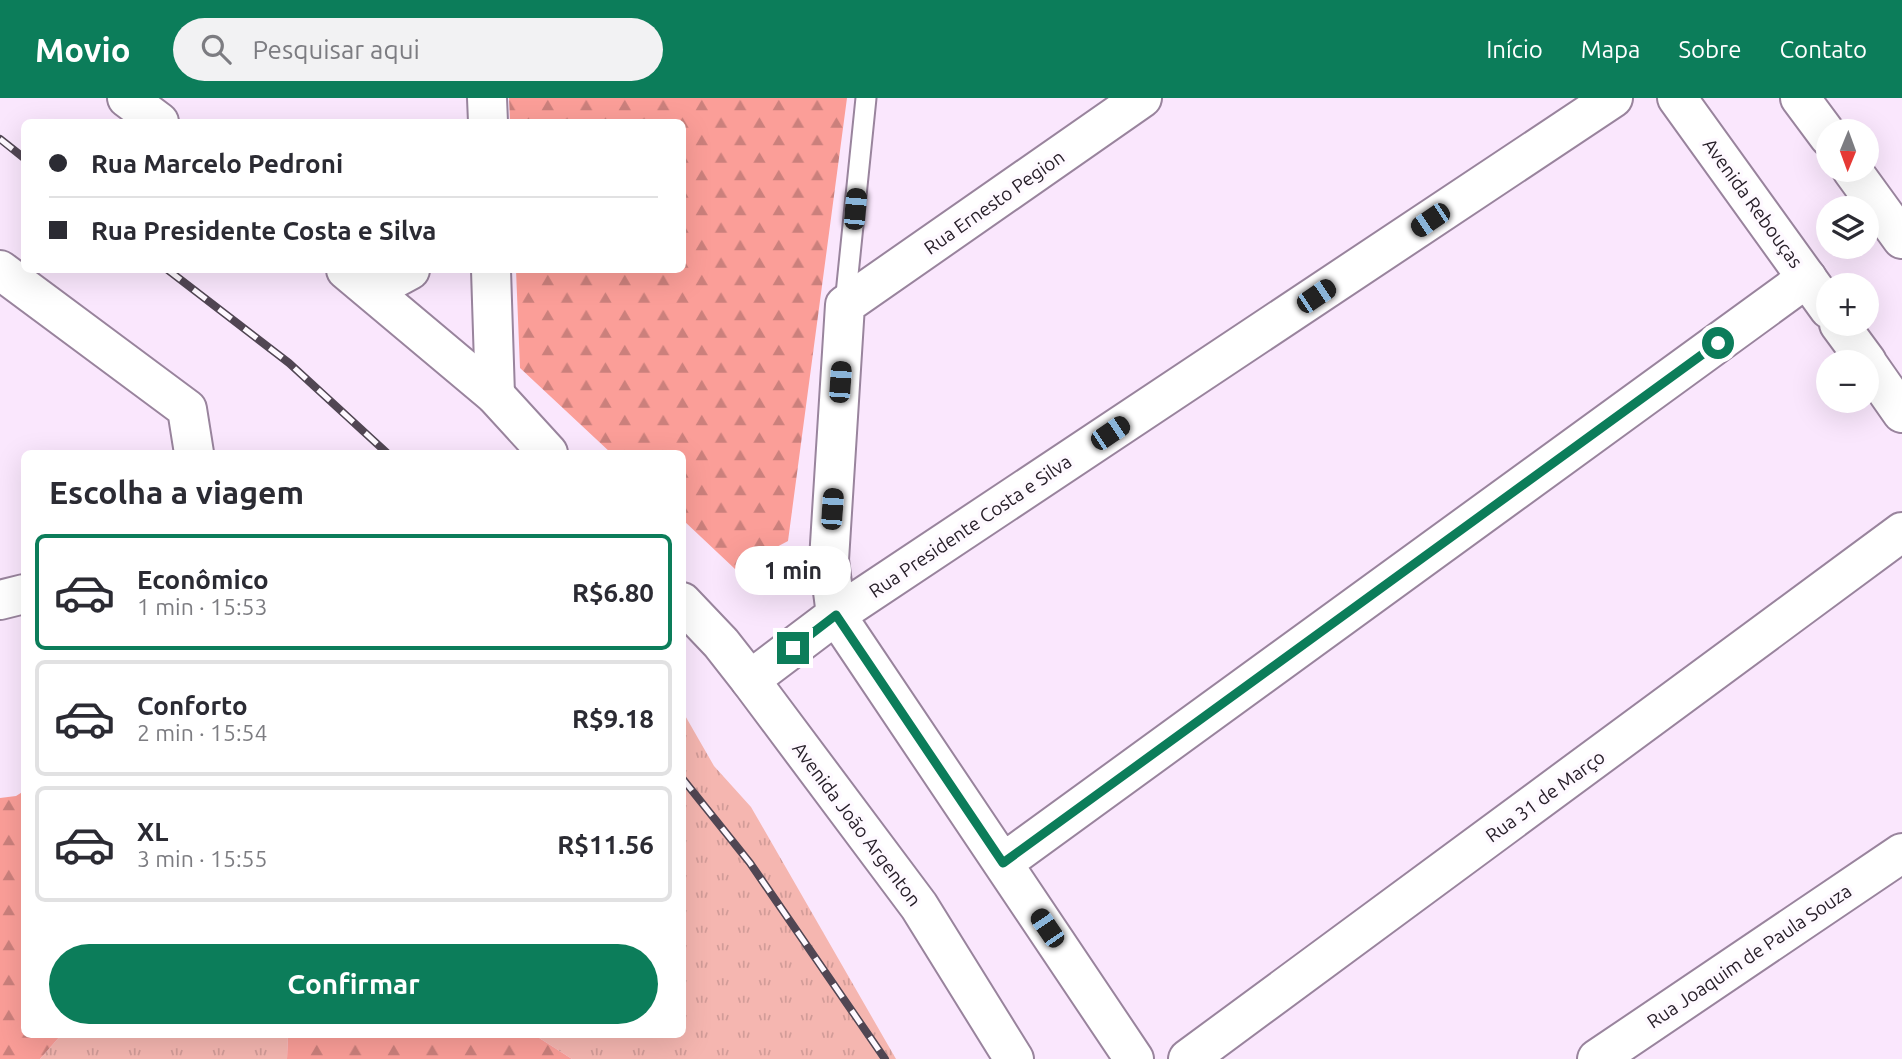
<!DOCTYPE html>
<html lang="pt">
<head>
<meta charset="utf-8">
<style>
	body { margin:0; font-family:Ubuntu,sans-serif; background:#f2f2f3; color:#2b2b33; height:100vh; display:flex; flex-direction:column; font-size:26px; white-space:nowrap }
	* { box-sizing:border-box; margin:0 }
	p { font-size:23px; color:#7c7c81 }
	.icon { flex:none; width:38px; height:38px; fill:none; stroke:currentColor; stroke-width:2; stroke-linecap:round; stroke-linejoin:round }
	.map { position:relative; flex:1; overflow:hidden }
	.details { position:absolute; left:21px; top:352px; width:665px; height:588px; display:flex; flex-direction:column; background:#fff; border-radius:10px; box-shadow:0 7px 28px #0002 }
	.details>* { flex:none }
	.top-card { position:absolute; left:21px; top:21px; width:665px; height:154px; border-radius:10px; box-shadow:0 7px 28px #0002; display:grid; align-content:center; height:154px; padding:0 28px; background:#fff }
	.needle { width:46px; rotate:181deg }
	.buttons { position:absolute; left:1816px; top:21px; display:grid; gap:14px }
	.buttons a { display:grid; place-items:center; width:63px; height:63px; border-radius:50%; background:#fff; box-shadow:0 7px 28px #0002; font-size:35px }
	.end { position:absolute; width:32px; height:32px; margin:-16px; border:9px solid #0c7d5a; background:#fff; box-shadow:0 0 0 4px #fff }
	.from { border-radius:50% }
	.bubble { position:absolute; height:49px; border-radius:24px; background:#fff; box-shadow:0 7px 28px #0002; font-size:23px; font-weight:700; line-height:49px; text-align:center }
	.car { position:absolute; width:21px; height:42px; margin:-21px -10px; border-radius:9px; box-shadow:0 0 5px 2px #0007; background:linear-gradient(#222 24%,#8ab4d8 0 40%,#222 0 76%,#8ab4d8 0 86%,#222 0) }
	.top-card b { display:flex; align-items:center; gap:24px; height:66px; font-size:26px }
	.top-card b+b { border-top:2px solid #e1e1e2 }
	.top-card i { width:18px; height:18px; background:#2b2b33 }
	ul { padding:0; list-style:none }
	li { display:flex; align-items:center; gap:21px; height:116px; margin:0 14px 10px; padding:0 14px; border:4px solid #e1e1e2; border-radius:10px }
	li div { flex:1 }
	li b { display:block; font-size:26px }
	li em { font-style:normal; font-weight:700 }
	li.on { border-color:#0c7d5a }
	li>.icon { width:63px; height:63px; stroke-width:1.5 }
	h2 { padding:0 28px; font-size:32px; line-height:84px }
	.action { display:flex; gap:14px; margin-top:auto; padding:14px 28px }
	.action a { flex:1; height:80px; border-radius:42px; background:#0c7d5a; color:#fff; font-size:28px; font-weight:700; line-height:80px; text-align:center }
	header { display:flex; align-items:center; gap:42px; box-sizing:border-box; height:98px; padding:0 35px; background:#0c7d5a; color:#fff }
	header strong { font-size:33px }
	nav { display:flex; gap:38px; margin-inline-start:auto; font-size:24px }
	.search { width:490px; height:63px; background:#f2f2f3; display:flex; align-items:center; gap:18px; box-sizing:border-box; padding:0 24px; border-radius:38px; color:#7c7c81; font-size:26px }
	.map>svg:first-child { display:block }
	.grass { fill:url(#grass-tufts) }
	.forest { fill:url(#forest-firs) }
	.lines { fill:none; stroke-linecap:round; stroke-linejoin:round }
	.service-casing { stroke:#99849d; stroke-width:23 }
	.minor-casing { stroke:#99849d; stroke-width:42 }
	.primary-casing { stroke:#99849d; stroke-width:42 }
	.service { stroke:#fff; stroke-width:19 }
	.minor { stroke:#fff; stroke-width:38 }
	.primary { stroke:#fff; stroke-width:38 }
	.rail-casing { stroke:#514653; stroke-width:8 }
	.rail { stroke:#fef9ff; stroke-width:5; stroke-dasharray:16; stroke-linecap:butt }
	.route { stroke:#0c7d5a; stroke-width:9 }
	.labels { text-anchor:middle; stroke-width:7; stroke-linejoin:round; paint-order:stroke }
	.street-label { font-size:19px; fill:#28202a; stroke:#fef9ff }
</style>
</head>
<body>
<header>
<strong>Movio</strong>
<div class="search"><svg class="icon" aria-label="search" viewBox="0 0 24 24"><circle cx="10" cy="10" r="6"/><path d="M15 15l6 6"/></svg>Pesquisar aqui</div>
<nav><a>Início</a><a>Mapa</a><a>Sobre</a><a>Contato</a></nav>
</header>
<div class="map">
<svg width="1902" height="961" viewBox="0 0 1902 961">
	<defs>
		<pattern id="grass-tufts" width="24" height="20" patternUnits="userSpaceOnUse" patternTransform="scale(1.75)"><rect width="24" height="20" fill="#f5b6b0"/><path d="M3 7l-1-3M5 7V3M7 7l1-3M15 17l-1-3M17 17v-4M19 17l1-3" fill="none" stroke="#d29c98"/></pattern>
		<pattern id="forest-firs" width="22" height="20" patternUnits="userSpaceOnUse" patternTransform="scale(1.75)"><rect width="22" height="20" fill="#fb9e98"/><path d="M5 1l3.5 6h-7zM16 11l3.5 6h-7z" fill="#cb807c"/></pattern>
	</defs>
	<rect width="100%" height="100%" fill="#fae7fd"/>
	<path class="grass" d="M683 614 714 668 751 709 896 961H572L533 936H682Z
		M62 936H288L287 961H40Z"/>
	<path class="forest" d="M509 0H847L788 443 735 471 683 422 682 355H611L520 270 516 172H682V24H510Z
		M24 693V936H62L40 961H0V700L16 698Z
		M288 936H533L572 961H287Z"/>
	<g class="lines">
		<defs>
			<path id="service" d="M845 206 866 0"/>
			<path id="minor" d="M487 0 488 24
				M0 172 187 311 194 355
				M491 172 495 297
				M373 192 410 172
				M0 502 24 496
				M750 582 836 517 1613 0
				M1003 765 1807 180
				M1134 961 836 517 829 462 845 207 1142 0
				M1188 961 1902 434
				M1597 961 1902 755"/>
			<path id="primary" d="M127 0 159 24
				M1677 0 1829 211
				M1800 0 1829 39
				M1852 72 1902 141
				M346 172 495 297 548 355
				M1839 226 1867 264
				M1867 265 1902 315
				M682 504 721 545 750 582 919 808 1014 961"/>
		</defs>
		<use href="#service" class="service-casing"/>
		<use href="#minor" class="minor-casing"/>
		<use href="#primary" class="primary-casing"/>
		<use href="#service" class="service"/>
		<use href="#minor" class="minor"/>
		<use href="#primary" class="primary"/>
		<defs>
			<path id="rail" d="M0 41 24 60
				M168 172 289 265 387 355
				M682 680 750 765 885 961"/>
		</defs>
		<use href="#rail" class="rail-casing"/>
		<use href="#rail" class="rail"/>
	</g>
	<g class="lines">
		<path class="route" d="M793 550 836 517 1003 765 1718 245"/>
	</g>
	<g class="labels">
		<g class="street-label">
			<text transform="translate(994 104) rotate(-35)" y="7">Rua Ernesto Pegion</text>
			<text transform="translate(1753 105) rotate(54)" y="7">Avenida Rebouças</text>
			<text transform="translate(970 428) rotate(-34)" y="7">Rua Presidente Costa e Silva</text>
			<text transform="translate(1545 698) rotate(-36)" y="7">Rua 31 de Março</text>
			<text transform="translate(857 726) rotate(53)" y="7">Avenida João Argenton</text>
			<text transform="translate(1749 858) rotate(-34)" y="7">Rua Joaquim de Paula Souza</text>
		</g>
	</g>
</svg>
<div class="buttons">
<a><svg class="needle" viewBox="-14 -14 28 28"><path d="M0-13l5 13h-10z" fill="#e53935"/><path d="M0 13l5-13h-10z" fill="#7c7c81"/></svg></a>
<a><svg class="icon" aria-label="layers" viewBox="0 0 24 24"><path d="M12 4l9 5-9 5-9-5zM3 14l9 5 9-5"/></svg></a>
<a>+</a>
<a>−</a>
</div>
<i class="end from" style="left:1718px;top:245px"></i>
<i class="end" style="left:793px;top:550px"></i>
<div class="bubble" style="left:735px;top:448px;width:116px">1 min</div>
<i class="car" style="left:855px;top:111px;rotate:5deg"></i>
<i class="car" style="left:1430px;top:122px;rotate:236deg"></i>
<i class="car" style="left:1316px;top:198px;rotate:56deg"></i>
<i class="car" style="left:840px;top:284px;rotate:4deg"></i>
<i class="car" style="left:1110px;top:335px;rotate:56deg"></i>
<i class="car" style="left:832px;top:411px;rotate:4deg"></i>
<i class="car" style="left:1047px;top:830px;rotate:326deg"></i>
<div class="top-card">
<b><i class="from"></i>Rua Marcelo Pedroni</b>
<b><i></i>Rua Presidente Costa e Silva</b>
</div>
<section class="details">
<h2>Escolha a viagem</h2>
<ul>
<li class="on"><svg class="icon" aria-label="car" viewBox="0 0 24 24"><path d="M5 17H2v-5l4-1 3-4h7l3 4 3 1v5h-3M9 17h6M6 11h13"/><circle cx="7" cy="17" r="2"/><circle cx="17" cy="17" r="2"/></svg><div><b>Econômico</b><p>1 min · 15:53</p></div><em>R$6.80</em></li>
<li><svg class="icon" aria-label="car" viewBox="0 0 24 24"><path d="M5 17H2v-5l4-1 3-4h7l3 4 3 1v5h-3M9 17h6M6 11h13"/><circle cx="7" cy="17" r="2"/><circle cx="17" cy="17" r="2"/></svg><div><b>Conforto</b><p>2 min · 15:54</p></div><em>R$9.18</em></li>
<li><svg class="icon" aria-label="car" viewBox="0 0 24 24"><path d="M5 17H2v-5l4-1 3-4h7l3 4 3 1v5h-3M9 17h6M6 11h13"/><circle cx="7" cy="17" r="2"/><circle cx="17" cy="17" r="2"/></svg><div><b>XL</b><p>3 min · 15:55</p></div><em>R$11.56</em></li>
</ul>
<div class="action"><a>Confirmar</a></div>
</section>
</div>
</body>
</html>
